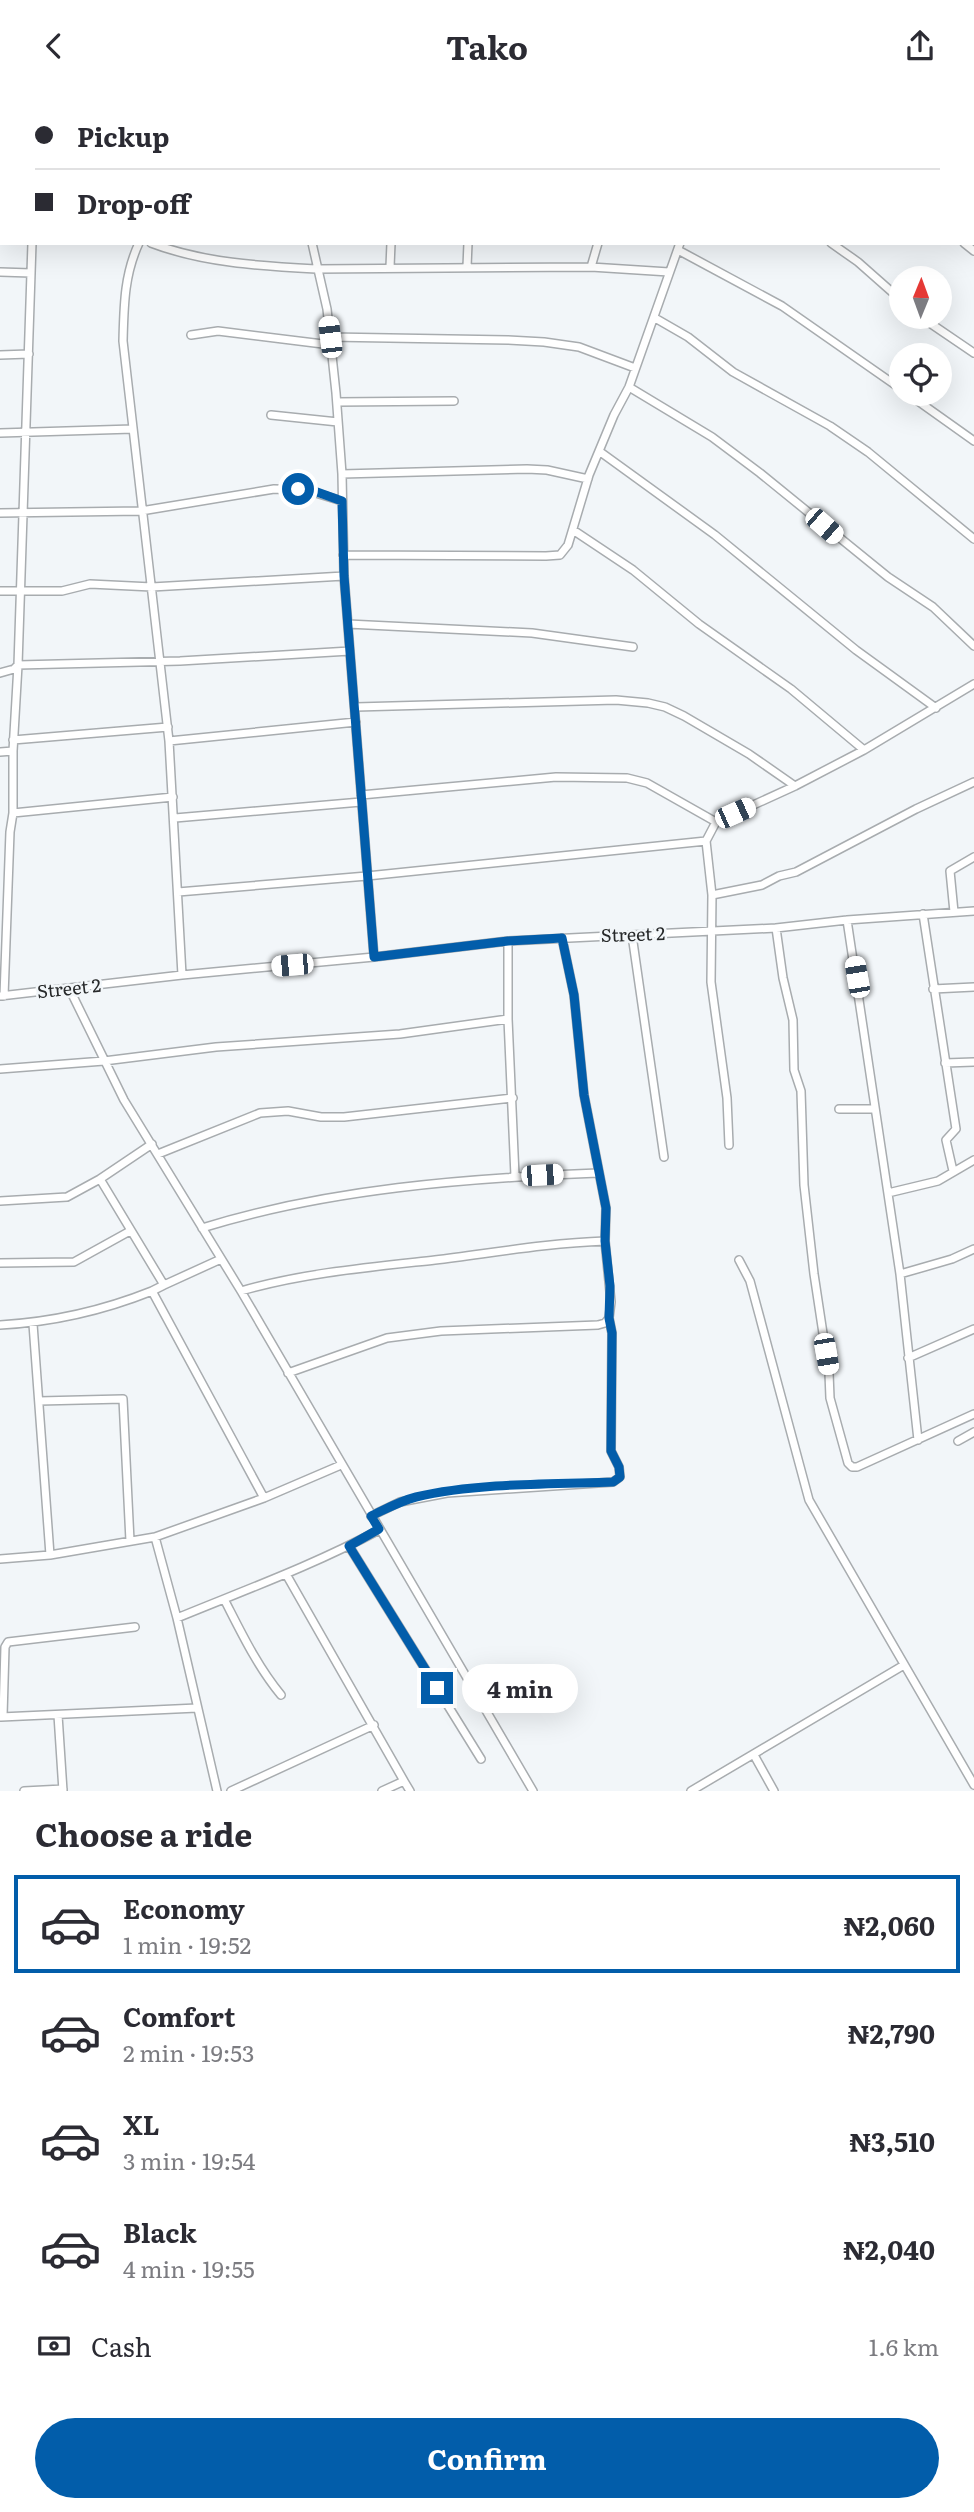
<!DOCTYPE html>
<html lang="en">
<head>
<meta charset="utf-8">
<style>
	body { margin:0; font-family:Literata,serif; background:#f7f7f7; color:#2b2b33; height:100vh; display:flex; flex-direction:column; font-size:26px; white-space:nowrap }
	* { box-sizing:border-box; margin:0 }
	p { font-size:23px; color:#7c7c81 }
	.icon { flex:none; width:38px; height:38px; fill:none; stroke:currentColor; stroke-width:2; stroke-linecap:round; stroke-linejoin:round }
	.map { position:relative; height:1700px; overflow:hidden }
	.drawer { display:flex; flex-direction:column; background:#fff; flex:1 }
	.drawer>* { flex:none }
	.banner { position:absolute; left:0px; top:0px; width:975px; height:154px; box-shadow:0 7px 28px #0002; display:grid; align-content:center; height:154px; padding:0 35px; background:#fff }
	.needle { width:46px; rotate:1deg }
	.controls { position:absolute; left:889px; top:175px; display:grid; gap:14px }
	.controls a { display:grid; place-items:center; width:63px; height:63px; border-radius:50%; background:#fff; box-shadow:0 7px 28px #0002; font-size:35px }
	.end { position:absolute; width:32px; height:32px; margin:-16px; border:9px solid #025daa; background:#fff; box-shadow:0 0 0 4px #fff }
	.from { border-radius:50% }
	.bubble { position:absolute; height:49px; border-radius:24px; background:#fff; box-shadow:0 7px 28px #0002; font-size:23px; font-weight:700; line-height:49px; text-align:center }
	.car { position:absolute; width:21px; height:42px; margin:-21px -10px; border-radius:9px; box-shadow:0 0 5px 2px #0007; background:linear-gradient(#fff 24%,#345 0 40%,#fff 0 76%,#345 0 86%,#fff 0) }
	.banner b { display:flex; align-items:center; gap:24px; height:66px; font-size:26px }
	.banner b+b { border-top:2px solid #e1e1e2 }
	.banner i { width:18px; height:18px; background:#2b2b33 }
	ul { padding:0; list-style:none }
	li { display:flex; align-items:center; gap:21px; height:98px; margin:0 14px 10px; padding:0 21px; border:4px solid transparent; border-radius:0px }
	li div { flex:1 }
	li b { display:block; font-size:26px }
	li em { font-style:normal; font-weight:700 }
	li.on { border-color:#025daa }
	li>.icon { width:63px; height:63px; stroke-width:1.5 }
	h2 { padding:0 35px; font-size:32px; line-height:84px }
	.pay { display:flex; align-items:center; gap:18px; height:77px; padding:0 35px; font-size:26px }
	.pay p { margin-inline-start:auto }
	.button { display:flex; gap:14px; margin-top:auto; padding:14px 35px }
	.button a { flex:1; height:80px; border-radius:42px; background:#025daa; color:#fff; font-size:28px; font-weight:700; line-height:80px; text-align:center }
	header { display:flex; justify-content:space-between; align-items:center; height:91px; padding:0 35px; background:#fff; font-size:32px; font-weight:700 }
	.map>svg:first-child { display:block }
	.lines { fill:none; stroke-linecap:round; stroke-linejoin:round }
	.street-casing { stroke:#a8acaf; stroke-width:10 }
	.street { stroke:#fff; stroke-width:7 }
	.route { stroke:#025daa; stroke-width:9 }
	.labels { text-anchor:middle; stroke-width:5; stroke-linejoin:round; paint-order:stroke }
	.street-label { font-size:18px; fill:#27292a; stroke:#f2f6f9 }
</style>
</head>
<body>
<header><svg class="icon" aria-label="back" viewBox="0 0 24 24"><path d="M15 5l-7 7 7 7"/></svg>Tako<svg class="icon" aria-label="share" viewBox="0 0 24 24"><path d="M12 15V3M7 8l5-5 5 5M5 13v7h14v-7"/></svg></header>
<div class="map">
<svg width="974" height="1700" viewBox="0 0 974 1700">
	<rect width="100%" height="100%" fill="#f2f6f9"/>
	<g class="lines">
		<defs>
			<path id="street" d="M233 0 238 2
				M645 0H649
				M748 0 750 2
				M877 0 880 2
				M92 2V0
				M210 2 211 0
				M319 2 320 0
				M397 2V0
				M472 2V0
				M734 2 735 0
				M0 32H2
				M973 63 974 64
				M139 152C124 184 124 215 123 250L169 650 182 884
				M151 152C203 172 261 175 317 178L591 176 669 181
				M312 152 327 218 336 302 342 383 344 485 374 866
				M831 152 858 171 901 209
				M964 152 974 160
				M678 159 782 215 901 298
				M390 176 391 152
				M467 176 468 152
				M591 176 598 152
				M0 181 31 182
				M921 226 974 262
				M655 227 688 246 733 281 830 335 868 361 974 448
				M191 244 218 240 331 254
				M330 246 508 249 544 251 579 256 635 277
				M0 264 29 263
				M629 296 712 346 760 382 888 486 933 516 974 555
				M908 303 974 350
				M337 311 454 310
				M271 324 338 331
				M0 342 133 338
				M599 360 715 444 856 559 936 617
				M342 383 527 378 547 379 588 388
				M0 422 141 420 274 398 306 399 342 410
				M573 439 633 479 699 533 791 598 864 659
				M343 464 546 465 560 464 568 454 589 384 614 324 629 296 680 152
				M0 500H62L90 493 152 496 344 485
				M348 533 532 542 633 556
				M0 582 14 578 18 574 180 570 350 560
				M356 616 616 609 648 612 665 616 684 625 749 663 795 695
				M13 649 168 636
				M169 650 356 631
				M0 661 13 660
				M361 704 556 686 627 687 647 692 716 731 795 695 864 659 974 593
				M13 722 173 706
				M175 727 361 711
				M716 731 706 750 712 804 711 891 727 1007 729 1054
				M178 801 367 785 706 750
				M712 804 762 794 779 785 796 781 916 718 974 691
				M954 821 950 780 974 766
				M923 823 956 1038 946 1049 953 1080
				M847 829 900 1183 952 1168 974 1158
				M776 837 783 887 793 929 794 979 801 1000 804 1094 814 1183 829 1282 830 1307 848 1372 852 1376H857L974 1323
				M632 844 664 1066
				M508 850V928L515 1085
				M933 898 974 896
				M70 899 124 1009 241 1200 533 1700
				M0 905 182 884 374 866 508 850 776 837 847 829 974 820
				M4 905 10 741 13 722V660L18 574 32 152
				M945 972 974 971
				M0 978 104 970 216 956 400 943 508 928
				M839 1018H874
				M158 1063 260 1022 288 1020 321 1026H344L513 1007
				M100 1088 164 1194 152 1200
				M888 1102 938 1090 974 1069
				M0 1110 67 1106 100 1088 152 1053
				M202 1137C327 1098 467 1087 598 1082
				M739 1169 750 1190 809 1409 974 1694
				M0 1172 74 1171 130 1140
				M900 1183 918 1349
				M164 1194 221 1168
				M241 1200C303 1182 371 1176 435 1169 492 1162 548 1152 605 1150
				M33 1233 50 1464 155 1446 264 1407 341 1374
				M0 1234C53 1231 102 1220 152 1200L264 1407
				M908 1267 974 1238
				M288 1282 387 1247 441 1240 598 1234 605 1232 609 1227 611 1211 605 1150 606 1117 584 1004 574 904 562 847
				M39 1310 123 1308 130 1450
				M958 1350 974 1341
				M371 1425 400 1411 447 1402 613 1391 620 1386 619 1376 611 1360 612 1242 609 1227
				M155 1446 177 1527 217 1700
				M349 1455 481 1668
				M0 1468 50 1464
				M286 1483 404 1690 382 1700
				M224 1508C241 1541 257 1575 281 1604
				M177 1527C245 1499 314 1474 379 1439
				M58 1624 63 1700
				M3 1625 5 1556 8 1551 135 1536
				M1 1626 197 1617
				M754 1664 774 1700
				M404 1690 410 1700
				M24 1700 63 1698
				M231 1700 374 1634
				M691 1700 904 1574"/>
		</defs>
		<use href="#street" class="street-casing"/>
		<use href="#street" class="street"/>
	</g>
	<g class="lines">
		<path class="route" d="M298 398 317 401 342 410 344 485 374 866 508 850 562 847 574 904 584 1004 606 1117 605 1150 610 1195 609 1227 612 1242 611 1360 619 1376 620 1386 613 1391C551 1393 476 1392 416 1406 400 1410 386 1418 371 1425L379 1438 349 1455 437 1597"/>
	</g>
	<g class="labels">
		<g class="street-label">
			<text transform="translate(633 844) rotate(-2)" y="6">Street 2</text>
			<text transform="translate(69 898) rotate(-6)" y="6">Street 2</text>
		</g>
	</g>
</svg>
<div class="controls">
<a><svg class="needle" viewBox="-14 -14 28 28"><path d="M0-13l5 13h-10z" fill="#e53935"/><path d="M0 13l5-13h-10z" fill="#7c7c81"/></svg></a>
<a><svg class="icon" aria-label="locate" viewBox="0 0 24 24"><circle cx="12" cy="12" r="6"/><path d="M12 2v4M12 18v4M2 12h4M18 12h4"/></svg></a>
</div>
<i class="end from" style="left:298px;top:398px"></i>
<i class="end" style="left:437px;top:1597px"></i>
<div class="bubble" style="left:462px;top:1573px;width:116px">4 min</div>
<i class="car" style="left:330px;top:246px;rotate:353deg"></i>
<i class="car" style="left:824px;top:435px;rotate:131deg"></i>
<i class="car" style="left:735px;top:722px;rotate:66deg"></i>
<i class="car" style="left:292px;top:874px;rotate:265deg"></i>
<i class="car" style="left:857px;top:886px;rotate:350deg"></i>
<i class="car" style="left:542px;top:1084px;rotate:87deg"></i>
<i class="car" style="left:826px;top:1263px;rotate:170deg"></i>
<div class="banner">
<b><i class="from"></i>Pickup</b>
<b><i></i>Drop-off</b>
</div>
</div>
<section class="drawer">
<h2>Choose a ride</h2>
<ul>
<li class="on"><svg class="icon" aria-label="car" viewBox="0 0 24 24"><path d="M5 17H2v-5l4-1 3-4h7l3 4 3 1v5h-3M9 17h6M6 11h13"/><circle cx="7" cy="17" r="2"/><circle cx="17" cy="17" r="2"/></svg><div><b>Economy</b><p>1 min · 19:52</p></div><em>₦2,060</em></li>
<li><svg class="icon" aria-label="car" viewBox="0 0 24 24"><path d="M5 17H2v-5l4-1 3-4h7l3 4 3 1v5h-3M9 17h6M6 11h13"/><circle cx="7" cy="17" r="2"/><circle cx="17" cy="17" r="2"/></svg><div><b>Comfort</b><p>2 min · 19:53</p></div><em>₦2,790</em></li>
<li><svg class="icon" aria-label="car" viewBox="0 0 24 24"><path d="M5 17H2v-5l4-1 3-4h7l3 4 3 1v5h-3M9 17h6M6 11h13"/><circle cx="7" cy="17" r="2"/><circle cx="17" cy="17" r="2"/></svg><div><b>XL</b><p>3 min · 19:54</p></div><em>₦3,510</em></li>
<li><svg class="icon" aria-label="car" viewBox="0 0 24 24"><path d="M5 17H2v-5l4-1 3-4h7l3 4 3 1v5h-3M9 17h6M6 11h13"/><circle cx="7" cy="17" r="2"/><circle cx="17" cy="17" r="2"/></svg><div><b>Black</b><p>4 min · 19:55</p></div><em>₦2,040</em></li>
</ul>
<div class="pay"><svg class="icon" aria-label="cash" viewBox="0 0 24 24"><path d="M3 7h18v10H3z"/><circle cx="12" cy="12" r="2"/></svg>Cash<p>1.6 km</p></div>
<div class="button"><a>Confirm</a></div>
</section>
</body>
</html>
